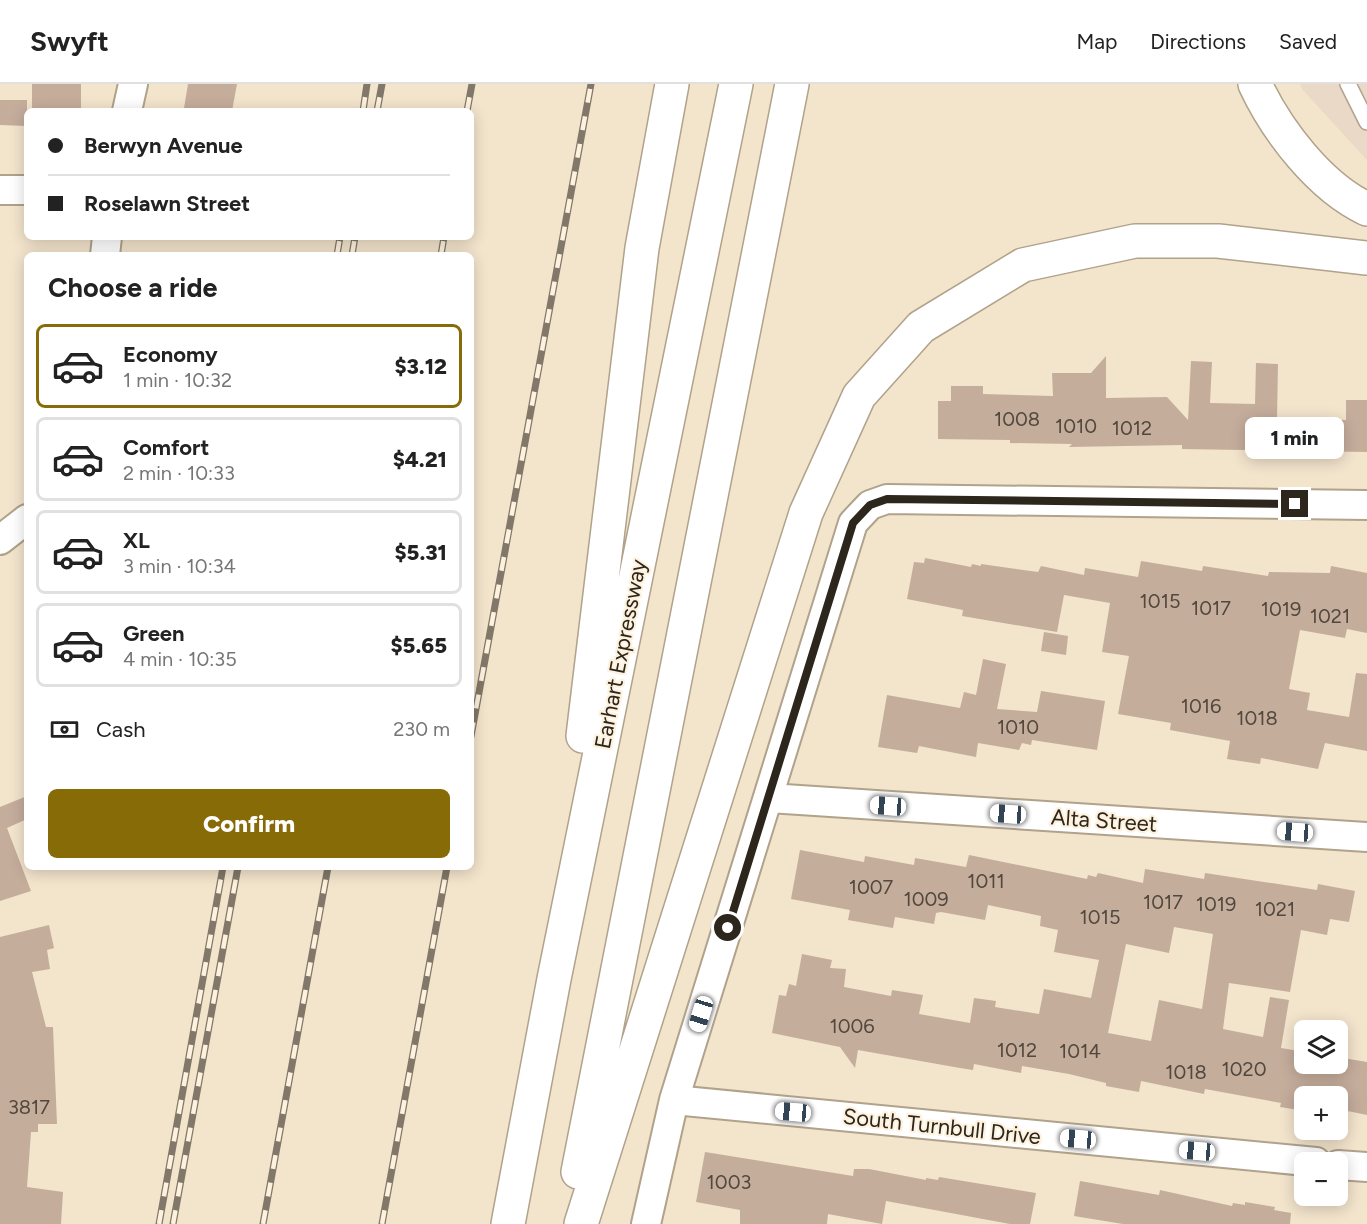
<!DOCTYPE html>
<html lang="en">
<head>
<meta charset="utf-8">
<style>
	body { margin:0; font-family:Figtree,sans-serif; background:#f6f6f6; color:#222; height:100vh; display:flex; flex-direction:column; font-size:22px; white-space:nowrap }
	* { box-sizing:border-box; margin:0 }
	p { font-size:20px; color:#767676 }
	.icon { flex:none; width:33px; height:33px; fill:none; stroke:currentColor; stroke-width:2; stroke-linecap:round; stroke-linejoin:round }
	.map { position:relative; flex:1; overflow:hidden }
	.details { position:absolute; left:24px; top:168px; width:450px; height:618px; display:flex; flex-direction:column; background:#fff; border-radius:9px; box-shadow:0 3px 15px #0003 }
	.details>* { flex:none }
	.hud { position:absolute; left:24px; top:24px; width:450px; height:132px; border-radius:9px; box-shadow:0 3px 15px #0003; display:grid; align-content:center; height:132px; padding:0 24px; background:#fff }
	.fabs { position:absolute; left:1294px; top:936px; display:grid; gap:12px }
	.fabs a { display:grid; place-items:center; width:54px; height:54px; border-radius:9px; background:#fff; box-shadow:0 3px 15px #0003; font-size:30px }
	.end { position:absolute; width:27px; height:27px; margin:-14px; border:8px solid #2c261d; background:#fff; box-shadow:0 0 0 3px #fff }
	.from { border-radius:50% }
	.bubble { position:absolute; height:42px; border-radius:9px; background:#fff; box-shadow:0 3px 15px #0003; font-size:20px; font-weight:800; line-height:42px; text-align:center }
	.car { position:absolute; width:18px; height:36px; margin:-18px -9px; border-radius:8px; box-shadow:0 0 4px 2px #0007; background:linear-gradient(#fff 24%,#345 0 40%,#fff 0 76%,#345 0 86%,#fff 0) }
	.hud b { display:flex; align-items:center; gap:21px; height:57px; font-size:22px }
	.hud b+b { border-top:2px solid #e0e0e0 }
	.hud i { width:15px; height:15px; background:#222 }
	ul { padding:0; list-style:none }
	li { display:flex; align-items:center; gap:18px; height:84px; margin:0 12px 9px; padding:0 12px; border:3px solid #e0e0e0; border-radius:9px }
	li div { flex:1 }
	li b { display:block; font-size:22px }
	li em { font-style:normal; font-weight:800 }
	li.active { border-color:#866b07 }
	li>.icon { width:54px; height:54px; stroke-width:1.5 }
	h2 { padding:0 24px; font-size:27px; line-height:72px }
	.pay { display:flex; align-items:center; gap:15px; height:66px; padding:0 24px; font-size:22px }
	.pay p { margin-inline-start:auto }
	.action { display:flex; gap:12px; margin-top:auto; padding:12px 24px }
	.action a { flex:1; height:69px; border-radius:9px; background:#866b07; color:#fff; font-size:24px; font-weight:800; line-height:69px; text-align:center }
	header { display:flex; align-items:center; gap:36px; box-sizing:border-box; height:84px; padding:0 30px; background:#fff; border-bottom:2px solid #e0e0e0 }
	header strong { font-size:28px }
	nav { display:flex; gap:33px; margin-inline-start:auto; font-size:21px }
	.map>svg:first-child { display:block }
	.commercial { fill:#ebd9c8 }
	.building { fill:#c5ad9c; fill-rule:evenodd }
	.lines { fill:none; stroke-linecap:round; stroke-linejoin:round }
	.service-casing { stroke:#b0a28b; stroke-width:18 }
	.minor-casing { stroke:#b0a28b; stroke-width:32 }
	.motorway-casing { stroke:#b0a28b; stroke-width:36 }
	.service { stroke:#fff; stroke-width:15 }
	.minor { stroke:#fff; stroke-width:28 }
	.motorway { stroke:#fff; stroke-width:33 }
	.rail-casing { stroke:#827869; stroke-width:7 }
	.rail { stroke:#fef2de; stroke-width:4.5; stroke-dasharray:14; stroke-linecap:butt }
	.route { stroke:#2c261d; stroke-width:8 }
	.labels { text-anchor:middle; stroke-width:4.5; stroke-linejoin:round; paint-order:stroke }
	.number-label { font-size:20px; fill:#52483d }
	.street-label { font-size:22px; fill:#2c261d; stroke:#fef2de }
</style>
</head>
<body>
<header>
<strong>Swyft</strong>
<nav><a>Map</a><a>Directions</a><a>Saved</a></nav>
</header>
<div class="map">
<svg width="1367" height="1140" viewBox="0 0 1367 1140">
	<rect width="100%" height="100%" fill="#f3e4cc"/>
	<path class="commercial" d="M1300 0H1367V76L1302 5Z"/>
	<path class="building" d="M32 0H81V27H32Z
		M188 0H237L232 27 184 24Z
		M0 16H27V42L0 41Z
		M1106 272V314L1167 313 1188 336 1191 277 1212 278 1210 319 1255 320 1256 279 1278 280 1277 334 1346 336V316H1367V368L1182 365V361L1069 363 1072 360 1010 359V356L938 355V317H951V302H983V310L1053 312 1052 289H1091Z
		M925 474 971 483 972 480 981 482V480L1038 488 1041 482 1084 491 1085 484 1138 493 1141 477 1202 487 1203 482 1268 492 1269 488 1330 489 1331 482 1367 489V549L1347 545 1345 554 1300 546 1289 605 1310 609 1307 626 1349 633 1356 589 1367 590V667L1325 659 1318 685 1261 674 1260 680 1227 675 1230 657 1170 646 1171 639 1118 630 1129 572 1102 568 1110 519 1064 511 1057 548 962 532 963 526 907 515 914 478 924 479Z
		M1044 548 1068 552 1066 571 1041 567Z
		M983 575 1006 580 997 625 1037 628 1041 607 1105 617 1097 666 1032 656 1031 661 1022 659 1019 666 978 659 976 673 919 662 917 669 878 663 887 611 960 624 964 608 976 611Z
		M27 712V735L7 744 31 807 0 817V723Z
		M800 766 864 778 865 772 914 781 915 774 966 783 969 771 1087 795 1088 791 1096 793 1098 789 1143 799 1145 785 1204 795 1205 789 1317 806 1318 800 1355 807 1349 838 1330 835 1327 851 1301 846 1290 908 1229 899 1223 945 1263 953 1270 913 1289 916 1281 964 1305 968V980H1342L1343 974 1367 978V1031L1338 1025V1012H1305V1027L1280 1023 1281 1019 1205 1005 1204 1010 1141 997 1139 1008 1106 1002V999L1069 990 1022 982 1021 989 974 980 973 986 960 984 858 966 855 984 840 963 772 949 779 911 786 912 789 900 796 902 802 870 832 876 830 884 846 885 844 903 891 912 892 906 923 911 919 930 970 939 974 914 996 917 995 923 1039 930 1044 905 1091 914 1099 876 1054 868 1058 846 1040 842 1041 832 988 821 985 836 941 828 936 829 934 840 895 833 893 844 848 836 850 826 791 815ZM1174 843 1213 850 1202 925 1159 916 1151 957 1108 949 1126 860 1169 869Z
		M49 841 54 864 47 866 50 885 32 888 46 943H53L57 1040H38V1048H31L27 1103 63 1108 61 1140H0V853Z
		M705 1068 853 1092 854 1085H869L926 1096V1094L938 1096 939 1093 1036 1109 1030 1140H1010L886 1117 882 1140 828 1130 827 1140H740V1126L696 1118Z
		M1080 1097 1159 1111 1160 1106 1232 1122 1233 1119 1245 1121V1118L1275 1123 1274 1126 1291 1129 1290 1140H1123L1074 1132Z"/>
	<g class="lines">
		<defs>
			<path id="service" d="M1348 0 1367 38"/>
			<path id="minor" d="M127 27 133 0
				M0 106H27
				M105 171 107 153
				M0 456 27 435
				M769 714 1367 753
				M674 1016 1316 1078
				M1338 1081 1367 1083
				M646 1140 674 1016 853 439 870 421 887 415 1367 421"/>
			<path id="motorway" d="M1255 0C1277 47 1320 103 1367 125
				M583 652 642 164 672 0
				M578 1088 792 0
				M508 1140 554 895 736 0
				M581 1140 806 429 859 312 921 243 1023 181 1135 157H1218L1367 174"/>
		</defs>
		<use href="#service" class="service-casing"/>
		<use href="#minor" class="minor-casing"/>
		<use href="#motorway" class="motorway-casing"/>
		<use href="#service" class="service"/>
		<use href="#minor" class="minor"/>
		<use href="#motorway" class="motorway"/>
		<defs>
			<path id="rail" d="M363 27 367 0
				M377 27 382 0
				M467 27 472 0
				M337 171 340 153
				M352 171 355 153
				M441 171 444 153
				M471 652 591 0
				M159 1140 223 783
				M173 1140 238 783
				M263 1140 328 783
				M382 1140 447 783"/>
		</defs>
		<use href="#rail" class="rail-casing"/>
		<use href="#rail" class="rail"/>
	</g>
	<g class="lines">
		<path class="route" d="M728 844 853 439 870 421 887 415 1295 420"/>
	</g>
	<g class="labels">
		<g class="number-label">
			<text x="1017" y="342">1008</text>
			<text x="1076" y="349">1010</text>
			<text x="1132" y="351">1012</text>
			<text x="1160" y="524">1015</text>
			<text x="1211" y="531">1017</text>
			<text x="1281" y="532">1019</text>
			<text x="1330" y="539">1021</text>
			<text x="1201" y="629">1016</text>
			<text x="1257" y="641">1018</text>
			<text x="1018" y="650">1010</text>
			<text x="986" y="804">1011</text>
			<text x="871" y="810">1007</text>
			<text x="926" y="822">1009</text>
			<text x="1163" y="825">1017</text>
			<text x="1216" y="827">1019</text>
			<text x="1275" y="832">1021</text>
			<text x="1100" y="840">1015</text>
			<text x="852" y="949">1006</text>
			<text x="1017" y="973">1012</text>
			<text x="1080" y="974">1014</text>
			<text x="1244" y="992">1020</text>
			<text x="1186" y="995">1018</text>
			<text x="29" y="1030">3817</text>
			<text x="729" y="1105">1003</text>
		</g>
		<g class="street-label">
			<text transform="translate(620 570) rotate(-79)" y="8">Earhart Expressway</text>
			<text transform="translate(1104 736) rotate(4)" y="8">Alta Street</text>
			<text transform="translate(942 1042) rotate(6)" y="8">South Turnbull Drive</text>
		</g>
	</g>
</svg>
<div class="fabs">
<a><svg class="icon" aria-label="layers" viewBox="0 0 24 24"><path d="M12 4l9 5-9 5-9-5zM3 14l9 5 9-5"/></svg></a>
<a>+</a>
<a>−</a>
</div>
<i class="end from" style="left:728px;top:844px"></i>
<i class="end" style="left:1295px;top:420px"></i>
<div class="bubble" style="left:1245px;top:333px;width:99px">1 min</div>
<i class="car" style="left:888px;top:722px;rotate:274deg"></i>
<i class="car" style="left:1008px;top:730px;rotate:274deg"></i>
<i class="car" style="left:1295px;top:748px;rotate:274deg"></i>
<i class="car" style="left:701px;top:930px;rotate:197deg"></i>
<i class="car" style="left:793px;top:1028px;rotate:275deg"></i>
<i class="car" style="left:1078px;top:1055px;rotate:275deg"></i>
<i class="car" style="left:1197px;top:1067px;rotate:275deg"></i>
<div class="hud">
<b><i class="from"></i>Berwyn Avenue</b>
<b><i></i>Roselawn Street</b>
</div>
<section class="details">
<h2>Choose a ride</h2>
<ul>
<li class="active"><svg class="icon" aria-label="car" viewBox="0 0 24 24"><path d="M5 17H2v-5l4-1 3-4h7l3 4 3 1v5h-3M9 17h6M6 11h13"/><circle cx="7" cy="17" r="2"/><circle cx="17" cy="17" r="2"/></svg><div><b>Economy</b><p>1 min · 10:32</p></div><em>$3.12</em></li>
<li><svg class="icon" aria-label="car" viewBox="0 0 24 24"><path d="M5 17H2v-5l4-1 3-4h7l3 4 3 1v5h-3M9 17h6M6 11h13"/><circle cx="7" cy="17" r="2"/><circle cx="17" cy="17" r="2"/></svg><div><b>Comfort</b><p>2 min · 10:33</p></div><em>$4.21</em></li>
<li><svg class="icon" aria-label="car" viewBox="0 0 24 24"><path d="M5 17H2v-5l4-1 3-4h7l3 4 3 1v5h-3M9 17h6M6 11h13"/><circle cx="7" cy="17" r="2"/><circle cx="17" cy="17" r="2"/></svg><div><b>XL</b><p>3 min · 10:34</p></div><em>$5.31</em></li>
<li><svg class="icon" aria-label="car" viewBox="0 0 24 24"><path d="M5 17H2v-5l4-1 3-4h7l3 4 3 1v5h-3M9 17h6M6 11h13"/><circle cx="7" cy="17" r="2"/><circle cx="17" cy="17" r="2"/></svg><div><b>Green</b><p>4 min · 10:35</p></div><em>$5.65</em></li>
</ul>
<div class="pay"><svg class="icon" aria-label="cash" viewBox="0 0 24 24"><path d="M3 7h18v10H3z"/><circle cx="12" cy="12" r="2"/></svg>Cash<p>230 m</p></div>
<div class="action"><a>Confirm</a></div>
</section>
</div>
</body>
</html>
